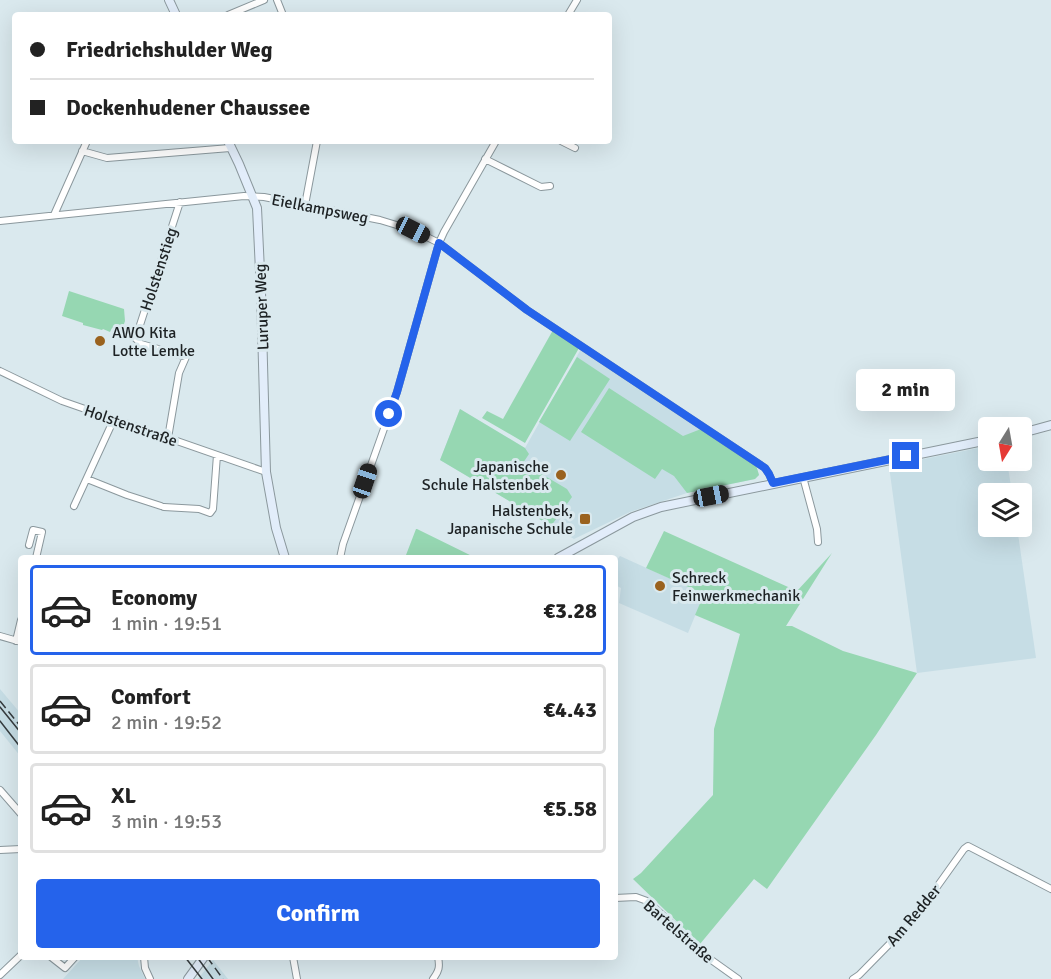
<!DOCTYPE html>
<html lang="en">
<head>
<meta charset="utf-8">
<style>
	body { margin:0; font-family:Signika,sans-serif; background:#f6f6f6; color:#222; height:100vh; display:flex; flex-direction:column; font-size:22px; white-space:nowrap }
	* { box-sizing:border-box; margin:0 }
	p { font-size:20px; color:#767676 }
	.icon { flex:none; width:33px; height:33px; fill:none; stroke:currentColor; stroke-width:2; stroke-linecap:round; stroke-linejoin:round }
	.map { position:relative; flex:1; overflow:hidden }
	.side { position:absolute; left:18px; top:555px; width:600px; height:405px; display:flex; flex-direction:column; background:#fff; border-radius:6px; box-shadow:0 6px 24px #0002 }
	.side>* { flex:none }
	.banner { position:absolute; left:12px; top:12px; width:600px; height:132px; border-radius:6px; box-shadow:0 6px 24px #0002; display:grid; align-content:center; height:132px; padding:0 18px; background:#fff }
	.needle { width:39px; rotate:191deg }
	.fabs { position:absolute; left:978px; top:417px; display:grid; gap:12px }
	.fabs a { display:grid; place-items:center; width:54px; height:54px; border-radius:6px; background:#fff; box-shadow:0 6px 24px #0002; font-size:30px }
	.end { position:absolute; width:27px; height:27px; margin:-14px; border:8px solid #2563eb; background:#fff; box-shadow:0 0 0 3px #fff }
	.from { border-radius:50% }
	.bubble { position:absolute; height:42px; border-radius:6px; background:#fff; box-shadow:0 6px 24px #0002; font-size:20px; font-weight:800; line-height:42px; text-align:center }
	.car { position:absolute; width:18px; height:36px; margin:-18px -9px; border-radius:8px; box-shadow:0 0 4px 2px #0007; background:linear-gradient(#222 24%,#8ab4d8 0 40%,#222 0 76%,#8ab4d8 0 86%,#222 0) }
	.banner b { display:flex; align-items:center; gap:21px; height:57px; font-size:22px }
	.banner b+b { border-top:2px solid #e0e0e0 }
	.banner i { width:15px; height:15px; background:#222 }
	ul { padding:10px 0 0; list-style:none }
	li { display:flex; align-items:center; gap:18px; height:90px; margin:0 12px 9px; padding:0 6px; border:3px solid #e0e0e0; border-radius:6px }
	li div { flex:1 }
	li b { display:block; font-size:22px }
	li em { font-style:normal; font-weight:800 }
	li.current { border-color:#2563eb }
	li>.icon { width:54px; height:54px; stroke-width:1.5 }
	.primary-button { display:flex; gap:12px; margin-top:auto; padding:12px 18px }
	.primary-button a { flex:1; height:69px; border-radius:6px; background:#2563eb; color:#fff; font-size:24px; font-weight:800; line-height:69px; text-align:center }
	.map>svg:first-child { display:block }
	.built { fill:#c6dde5 }
	.green { fill:#96d7b2 }
	.lines { fill:none; stroke-linecap:round; stroke-linejoin:round }
	.street-casing { stroke:#8b989d; stroke-width:8 }
	.secondary-casing { stroke:#8b989d; stroke-width:10 }
	.street { stroke:#fff; stroke-width:6 }
	.secondary { stroke:#e2edfa; stroke-width:8 }
	.tram { stroke:#363c3f; stroke-width:1.5 }
	.rail { stroke:#363c3f; stroke-width:1.5; stroke-dasharray:9 4.5; stroke-linecap:butt }
	.route { stroke:#2563eb; stroke-width:8 }
	.poi-dot { fill:#9a621e; stroke:#dae9ee; stroke-width:2 }
	.labels { text-anchor:middle; stroke-width:6; stroke-linejoin:round; paint-order:stroke }
	.street-label { font-size:16px; fill:#1d2224; stroke:#dae9ee }
	.poi-label { font-size:16px; fill:#1d2224; stroke:#dae9ee; text-anchor:start }
</style>
</head>
<body>
<div class="map">
<svg width="1051" height="979" viewBox="0 0 1051 979">
	<rect width="100%" height="100%" fill="#dae9ee"/>
	<path class="built" d="M581 349 756 465 759 475 755 479 687 493 630 512 574 539 440 460 460 409 525 448Z
		M988 446V460L1007 461 1012 493 988 494V526L1017 527 1036 658 917 673 889 466Z
		M620 556 704 594 688 633 619 603 621 588 615 585V562Z
		M0 689 21 714V757L0 731Z
		M83 957H137L139 966 145 979H63Z
		M213 960 228 979H198Z"/>
	<path class="green" d="M69 291 124 309 125 321 122 330 112 328 110 332 103 329 102 330 83 325V323L62 316Z
		M553 330 579 348 525 443 482 418 487 411 503 419Z
		M577 357 610 379 570 441 539 422Z
		M609 388 683 436 701 429 756 465 759 475 755 479 687 493 674 476 662 469 655 479 581 432Z
		M460 409 525 448 529 454 523 463 567 489 572 497 551 526 440 460Z
		M416 529H417L476 558H432L428 556 426 558H413L406 555Z
		M664 531 797 591 832 553 786 626H792L843 651 917 673 876 735 767 889 754 879 700 944 633 879 641 873 713 795 714 729 740 634 695 615 704 594 646 568Z"/>
	<g class="lines">
		<defs>
			<path id="street" d="M277 0 283 15
				M228 15 264 0
				M568 15 577 0
				M561 141 575 148
				M82 151 107 158 230 148
				M485 159 541 187 550 186
				M305 205 317 141
				M54 215 87 141
				M0 221 244 196 264 197 380 220 413 230 439 243 527 310 765 468 769 474 773 483
				M0 371 62 401 266 472
				M168 438 179 373 186 357 141 344 131 334 139 328 180 202
				M803 477 817 529 818 542
				M87 479 127 495 161 506
				M74 506 114 419
				M164 507 199 509 210 513 213 509 217 455
				M29 545 33 530 42 532 36 558
				M340 558 343 544 397 392 439 243 444 232 496 141
				M0 636 21 642
				M16 641 21 620
				M0 790 21 814
				M0 850 21 849
				M615 898 636 897 647 901 710 959 738 979
				M51 957 65 968 75 957
				M144 957 145 968 150 979
				M293 957 297 979
				M0 975 21 955
				M433 979C439 971 440 967 438 957
				M853 979 859 975 914 919 964 849 968 846 1051 889"/>
			<path id="secondary" d="M169 0 176 15
				M228 141 239 164 257 208 261 292 266 472 276 528 285 558
				M1022 433 1051 425
				M558 558 633 517 661 507 988 440
				M188 979 204 957"/>
		</defs>
		<use href="#street" class="street-casing"/>
		<use href="#secondary" class="secondary-casing"/>
		<use href="#street" class="street"/>
		<use href="#secondary" class="secondary"/>
		<path class="tram" d="M0 707 21 733
			M0 721 21 748
			M185 957 202 979
			M197 957 213 979"/>
		<path class="rail" d="M0 701 21 727
			M207 957 223 979"/>
	</g>
	<g class="lines">
		<path class="route" d="M389 414 397 392 439 243 527 310 765 468 769 474 773 483 906 456"/>
	</g>
	<g class="poi-dot">
		<circle cx="100" cy="341" r="6"/>
		<circle cx="561" cy="475" r="6"/>
		<rect x="579" y="513" width="12" height="12" rx="3"/>
		<circle cx="660" cy="586" r="6"/>
	</g>
	<g class="labels">
		<g class="street-label">
			<text transform="translate(320 208) rotate(11)" y="6">Eielkampsweg</text>
			<text transform="translate(158 269) rotate(-72)" y="6">Holstenstieg</text>
			<text transform="translate(261 307) rotate(-92)" y="6">Luruper Weg</text>
			<text transform="translate(131 425) rotate(19)" y="6">Holstenstraße</text>
			<text transform="translate(913 915) rotate(-50)" y="6">Am Redder</text>
			<text transform="translate(679 931) rotate(41)" y="6">Bartelstraße</text>
		</g>
		<g class="poi-label">
			<text x="112" y="338">AWO Kita<tspan x="112" dy="18">Lotte Lemke</tspan></text>
			<text x="549" y="472" text-anchor="end">Japanische<tspan x="549" dy="18">Schule Halstenbek</tspan></text>
			<text x="573" y="516" text-anchor="end">Halstenbek,<tspan x="573" dy="18">Japanische Schule</tspan></text>
			<text x="672" y="583">Schreck<tspan x="672" dy="18">Feinwerkmechanik</tspan></text>
		</g>
	</g>
</svg>
<div class="fabs">
<a><svg class="needle" viewBox="-14 -14 28 28"><path d="M0-13l5 13h-10z" fill="#e53935"/><path d="M0 13l5-13h-10z" fill="#767676"/></svg></a>
<a><svg class="icon" aria-label="layers" viewBox="0 0 24 24"><path d="M12 4l9 5-9 5-9-5zM3 14l9 5 9-5"/></svg></a>
</div>
<i class="end from" style="left:389px;top:414px"></i>
<i class="end" style="left:906px;top:456px"></i>
<div class="bubble" style="left:856px;top:369px;width:99px">2 min</div>
<i class="car" style="left:413px;top:230px;rotate:117deg"></i>
<i class="car" style="left:365px;top:481px;rotate:19deg"></i>
<i class="car" style="left:711px;top:496px;rotate:79deg"></i>
<div class="banner">
<b><i class="from"></i>Friedrichshulder Weg</b>
<b><i></i>Dockenhudener Chaussee</b>
</div>
<section class="side">
<ul>
<li class="current"><svg class="icon" aria-label="car" viewBox="0 0 24 24"><path d="M5 17H2v-5l4-1 3-4h7l3 4 3 1v5h-3M9 17h6M6 11h13"/><circle cx="7" cy="17" r="2"/><circle cx="17" cy="17" r="2"/></svg><div><b>Economy</b><p>1 min · 19:51</p></div><em>€3.28</em></li>
<li><svg class="icon" aria-label="car" viewBox="0 0 24 24"><path d="M5 17H2v-5l4-1 3-4h7l3 4 3 1v5h-3M9 17h6M6 11h13"/><circle cx="7" cy="17" r="2"/><circle cx="17" cy="17" r="2"/></svg><div><b>Comfort</b><p>2 min · 19:52</p></div><em>€4.43</em></li>
<li><svg class="icon" aria-label="car" viewBox="0 0 24 24"><path d="M5 17H2v-5l4-1 3-4h7l3 4 3 1v5h-3M9 17h6M6 11h13"/><circle cx="7" cy="17" r="2"/><circle cx="17" cy="17" r="2"/></svg><div><b>XL</b><p>3 min · 19:53</p></div><em>€5.58</em></li>
</ul>
<div class="primary-button"><a>Confirm</a></div>
</section>
</div>
</body>
</html>
